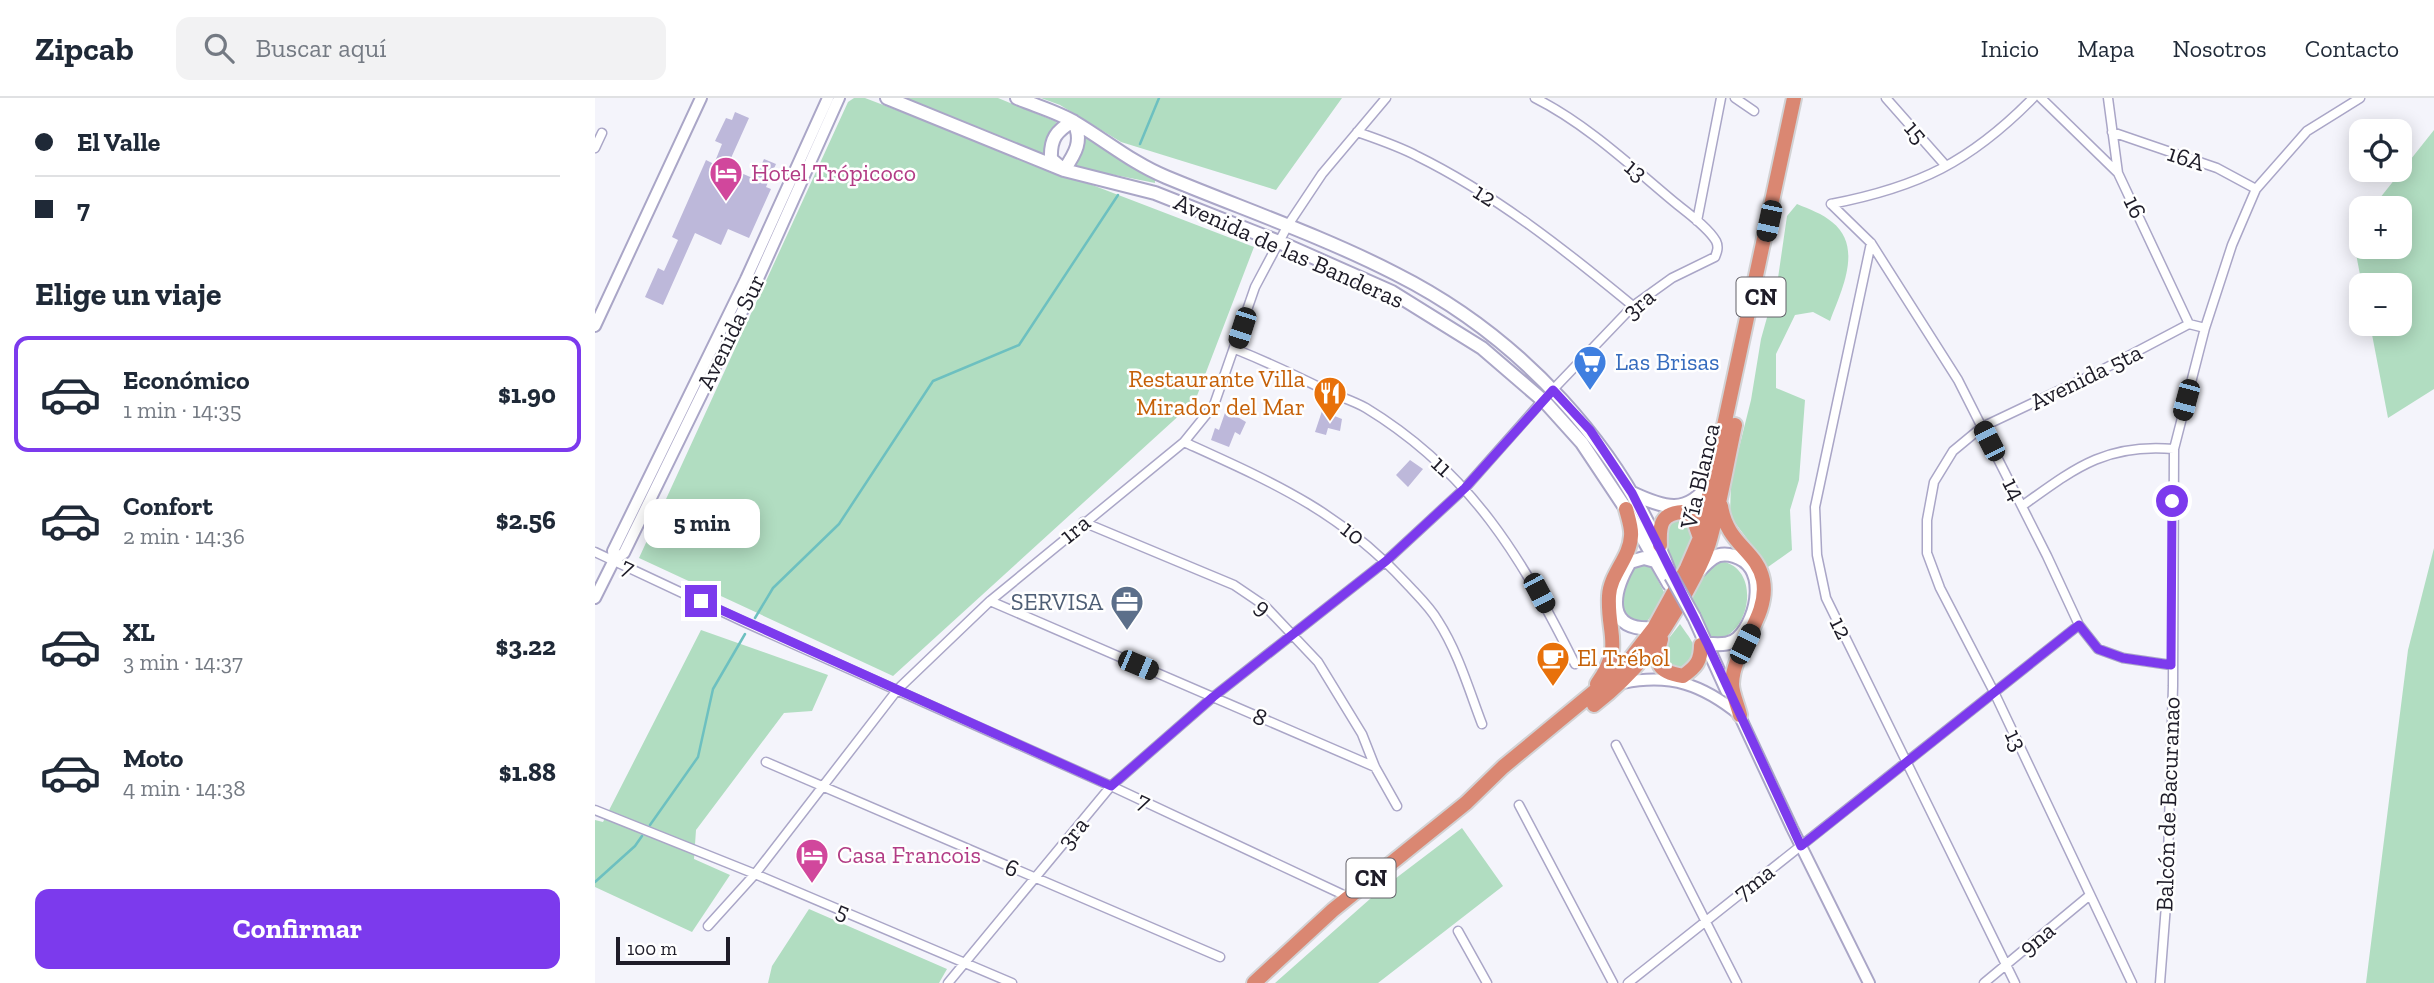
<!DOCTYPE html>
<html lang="es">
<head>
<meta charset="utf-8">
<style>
	body { margin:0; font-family:"Zilla Slab",serif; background:#f2f2f3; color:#1f2937; height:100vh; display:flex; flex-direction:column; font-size:26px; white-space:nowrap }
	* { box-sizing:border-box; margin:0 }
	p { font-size:23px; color:#747a83 }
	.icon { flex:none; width:38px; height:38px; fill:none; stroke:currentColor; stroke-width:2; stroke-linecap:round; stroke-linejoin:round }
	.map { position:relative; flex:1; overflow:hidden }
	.side { display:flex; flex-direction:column; background:#fff; width:595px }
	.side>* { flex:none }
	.guide { display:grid; align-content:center; height:154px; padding:0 35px; background:#fff }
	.fabs { position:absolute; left:1754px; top:21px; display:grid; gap:14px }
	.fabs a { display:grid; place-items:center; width:63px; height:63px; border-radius:14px; background:#fff; box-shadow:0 4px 18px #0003; font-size:35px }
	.scale { position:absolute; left:21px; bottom:18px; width:114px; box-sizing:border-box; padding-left:7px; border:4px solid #1e1c28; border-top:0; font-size:19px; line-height:24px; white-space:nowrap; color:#1e1c28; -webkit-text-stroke:5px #fff; paint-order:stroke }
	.end { position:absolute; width:32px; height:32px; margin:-16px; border:9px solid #7c3aed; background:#fff; box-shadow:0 0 0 4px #fff }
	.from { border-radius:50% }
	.bubble { position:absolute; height:49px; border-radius:14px; background:#fff; box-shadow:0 4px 18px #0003; font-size:23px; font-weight:800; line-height:49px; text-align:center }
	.car { position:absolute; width:21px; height:42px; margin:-21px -10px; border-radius:9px; box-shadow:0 0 5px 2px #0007; background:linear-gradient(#222 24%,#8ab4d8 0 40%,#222 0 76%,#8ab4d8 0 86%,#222 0) }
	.guide b { display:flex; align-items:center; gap:24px; height:66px; font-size:26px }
	.guide b+b { border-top:2px solid #e0e1e3 }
	.guide i { width:18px; height:18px; background:#1f2937 }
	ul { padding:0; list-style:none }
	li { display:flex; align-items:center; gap:21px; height:116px; margin:0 14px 10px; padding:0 21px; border:4px solid transparent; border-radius:14px }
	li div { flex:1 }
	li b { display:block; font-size:26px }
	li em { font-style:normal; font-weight:800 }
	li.active { border-color:#7c3aed }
	li>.icon { width:63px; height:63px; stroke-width:1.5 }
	h2 { padding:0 35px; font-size:32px; line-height:84px }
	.button { display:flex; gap:14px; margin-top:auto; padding:14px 35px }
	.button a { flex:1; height:80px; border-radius:14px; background:#7c3aed; color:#fff; font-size:28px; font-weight:800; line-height:80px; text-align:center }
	header { display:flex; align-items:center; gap:42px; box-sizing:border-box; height:98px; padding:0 35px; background:#fff; border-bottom:2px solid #e0e1e3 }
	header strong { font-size:33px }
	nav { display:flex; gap:38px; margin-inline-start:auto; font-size:24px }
	.search { width:490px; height:63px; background:#f2f2f3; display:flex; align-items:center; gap:18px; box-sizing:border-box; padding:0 24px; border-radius:14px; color:#747a83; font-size:26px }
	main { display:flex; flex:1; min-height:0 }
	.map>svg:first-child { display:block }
	.green { fill:#b1ddc1 }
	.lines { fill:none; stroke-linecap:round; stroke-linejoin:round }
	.stream { stroke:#6dc0c0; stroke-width:2.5 }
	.building { fill:#bdb8da }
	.minor-casing { stroke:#aaa6c7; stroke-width:11 }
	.tertiary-casing { stroke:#aaa6c7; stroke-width:14 }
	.secondary-casing { stroke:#aaa6c7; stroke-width:16 }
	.trunk-casing { stroke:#d2d2d4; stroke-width:18 }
	.minor { stroke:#fff; stroke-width:8 }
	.tertiary { stroke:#fff; stroke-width:10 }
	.secondary { stroke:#fff; stroke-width:12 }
	.trunk { stroke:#da8772; stroke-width:14 }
	.secondary-bridge-casing { stroke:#aaa6c7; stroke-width:16; stroke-linecap:butt }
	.secondary-bridge { stroke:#fff; stroke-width:12 }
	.route { stroke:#7c3aed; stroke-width:9 }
	.labels { text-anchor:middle; stroke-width:5; stroke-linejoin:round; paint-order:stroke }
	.shield { fill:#fff; stroke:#626068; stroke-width:2 }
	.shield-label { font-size:23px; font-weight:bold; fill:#1e1c28 }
	.street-label { font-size:24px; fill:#1e1c28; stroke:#fff }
	.hotel-label { font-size:24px; fill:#b23c85; stroke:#fff; text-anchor:start }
	.shop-label { font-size:24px; fill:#366cbe; stroke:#fff; text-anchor:start }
	.food-label { font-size:24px; fill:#c56008; stroke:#fff; text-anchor:end }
	.service-label { font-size:24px; fill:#4e5e75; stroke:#fff; text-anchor:end }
</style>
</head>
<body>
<header>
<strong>Zipcab</strong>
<div class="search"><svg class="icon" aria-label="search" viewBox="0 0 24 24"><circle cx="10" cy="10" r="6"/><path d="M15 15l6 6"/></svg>Buscar aquí</div>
<nav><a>Inicio</a><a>Mapa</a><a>Nosotros</a><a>Contacto</a></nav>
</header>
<main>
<section class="side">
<div class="guide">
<b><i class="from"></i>El Valle</b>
<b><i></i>7</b>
</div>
<h2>Elige un viaje</h2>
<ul>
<li class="active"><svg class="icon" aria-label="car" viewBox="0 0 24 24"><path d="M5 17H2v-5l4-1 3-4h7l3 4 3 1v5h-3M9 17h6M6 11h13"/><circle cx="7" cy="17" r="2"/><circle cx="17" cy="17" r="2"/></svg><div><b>Económico</b><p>1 min · 14:35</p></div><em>$1.90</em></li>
<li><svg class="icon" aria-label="car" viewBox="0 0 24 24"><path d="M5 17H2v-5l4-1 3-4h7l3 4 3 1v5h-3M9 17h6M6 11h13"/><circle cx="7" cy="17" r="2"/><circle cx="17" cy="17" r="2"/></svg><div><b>Confort</b><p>2 min · 14:36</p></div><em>$2.56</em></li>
<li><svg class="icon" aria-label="car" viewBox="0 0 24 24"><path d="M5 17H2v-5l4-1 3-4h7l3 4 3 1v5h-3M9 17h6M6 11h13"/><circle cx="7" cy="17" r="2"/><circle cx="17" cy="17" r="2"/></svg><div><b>XL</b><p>3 min · 14:37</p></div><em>$3.22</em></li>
<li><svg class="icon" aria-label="car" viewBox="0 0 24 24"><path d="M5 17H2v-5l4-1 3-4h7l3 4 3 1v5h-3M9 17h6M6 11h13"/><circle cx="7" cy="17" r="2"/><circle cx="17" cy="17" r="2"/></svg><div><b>Moto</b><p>4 min · 14:38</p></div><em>$1.88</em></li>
</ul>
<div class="button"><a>Confirmar</a></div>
</section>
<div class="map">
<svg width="1839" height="885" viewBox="0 0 1839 885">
	<rect width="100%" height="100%" fill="#f4f4fb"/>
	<path class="green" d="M259 0H270L659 149 600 303 298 578 44 460 253 4Z
		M305 0H403L462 24 452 39 450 59Z
		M446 0H747L681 92 526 44 465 7Z
		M1839 32V291L1793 320 1775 226H1804V187H1767L1757 135 1766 124V149H1804V110H1777Z
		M491 38 560 82V85L480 69Z
		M1202 106C1214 111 1228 116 1237 124 1269 149 1246 193 1235 223L1218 214 1200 217 1181 256V290L1210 302 1204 382 1195 412 1197 452 1173 469 1135 418 1136 382 1156 302 1166 241 1183 180 1192 118Z
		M1079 419 1094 423 1098 436 1082 474 1069 443 1072 424Z
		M1839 450V885H1771L1813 552Z
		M1130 464C1167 475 1154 540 1118 542L1094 502C1104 486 1110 466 1130 464Z
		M1040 466 1056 469 1070 496 1055 520 1046 528 1028 518C1022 497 1029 484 1040 466Z
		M1085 526C1100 548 1106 550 1089 573L1067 565 1071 544Z
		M106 532 233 577 217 613 189 615 101 732 99 761 135 777 97 834 0 789V722L8 724Z
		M867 730 908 788 783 885H680L784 793Z
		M214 811 352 871 344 885H173L177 868Z"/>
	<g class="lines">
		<path class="stream" d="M545 46 564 0
			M160 520 178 490 244 426 338 283 424 247 523 97
			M55 727 103 659 118 591 150 536
			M0 784 40 748 47 738"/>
	</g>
	<path class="building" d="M140 14 154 20 132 69 160 81 169 61 181 66 171 89 176 91 154 140 133 131 126 147 100 135 68 207 50 199 63 170 69 173 83 142 77 139 111 62 119 66 127 46 120 43 131 20 137 22Z
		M631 312 651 324 645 337 640 334 634 349 616 342 620 330 624 332Z
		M727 313 747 321 745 333 733 330 731 337 720 334Z
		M815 362 828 371 813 389 801 377Z"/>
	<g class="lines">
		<defs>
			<path id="minor" d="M1140 0 1159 13
				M1291 0 1351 68
				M1446 0 1523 75 1594 226 1610 230
				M1513 0 1523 75
				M762 34C782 41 803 48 822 58 901 97 970 152 1038 208
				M1517 34 1622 70 1661 91
				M0 50 7 35
				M1236 106 1276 145 1363 282 1452 458 1484 527 1503 551 1528 560 1576 567
				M1236 106C1324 89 1375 64 1438 0
				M1102 123 1126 0
				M1276 145 1220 409 1222 457 1231 500 1420 885
				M640 251C672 264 702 278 732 293 745 299 759 303 771 310 876 374 927 460 980 566
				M589 344C677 384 745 413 812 486 823 498 835 509 843 523 863 554 874 592 887 626
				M1427 408C1480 370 1511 345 1579 351
				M488 424 639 487 670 508 723 564 767 636 780 669 802 708
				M0 454 149 524 516 688 753 799
				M395 503 780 669
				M1021 647 1142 885
				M171 664 625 859
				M924 707 1018 885
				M0 712 160 776 417 885
				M113 828 160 776 303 591 395 503 589 344 619 307 660 189 693 127 727 76 791 0
				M863 833 892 885
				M353 885 516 688 618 599 791 463 870 390 948 302 1038 208 1077 180 1120 159C1122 154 1124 149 1121 143 1112 128 1091 114 1078 103 1035 67 990 25 940 0
				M1033 885 1484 527
				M1389 885 1495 797
				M1537 885 1399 594 1345 490 1332 455V422L1339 384 1358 353 1387 329 1501 275 1594 226
				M1565 885 1572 794 1578 588 1579 351 1610 230 1637 147 1661 91 1712 33 1765 0"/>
			<path id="tertiary" d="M0 228 106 0
				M19 462 18 453 151 181 233 0
				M0 500 19 462 29 455 161 185 244 0
				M1028 585C1076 575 1108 587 1145 617
				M1141 610 1197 730 1274 885"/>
			<path id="secondary" d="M292 0 469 72 560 95 684 144 797 194 887 250 951 305 987 345 1031 411 1074 486
				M422 0C441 8 463 14 481 25 511 43 539 66 571 79 648 111 727 138 801 176 924 238 1028 349 1076 478
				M478 23C489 42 480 56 469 72L456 61C455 41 461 33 478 23Z
				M1037 395C1069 410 1092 418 1115 385
				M1102 475C1107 470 1112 464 1118 460 1124 456 1132 456 1139 458 1173 468 1164 519 1143 540 1135 548 1123 546 1113 546
				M1099 519 1132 592
				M1059 530C1010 534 1016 496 1035 464L1049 460 1060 463"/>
			<path id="trunk" d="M1126 408C1132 447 1162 452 1168 482 1175 519 1138 550 1137 586 1137 595 1143 608 1145 617
				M1065 447C1064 427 1066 415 1088 414L1099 423 1104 437
				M1066 541C1059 566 1063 574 1088 578 1101 569 1106 563 1106 547
				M1002 586C1029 548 1012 537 1014 498 1015 476 1035 460 1036 438 1037 430 1033 419 1031 411
				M999 607C1041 574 1064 543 1090 496 1100 478 1111 458 1116 438 1126 401 1132 364 1140 327
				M659 885 738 812 871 705 908 669 1028 570 1059 530 1092 470 1105 440 1199 0"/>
		</defs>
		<use href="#minor" class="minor-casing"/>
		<use href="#tertiary" class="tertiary-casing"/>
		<use href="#secondary" class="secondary-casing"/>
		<use href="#trunk" class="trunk-casing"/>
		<use href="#minor" class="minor"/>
		<use href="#tertiary" class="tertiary"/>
		<use href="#secondary" class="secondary"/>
		<use href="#trunk" class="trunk"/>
		<defs>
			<path id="secondary-bridge" d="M1076 478 1099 519"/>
		</defs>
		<use href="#secondary-bridge" class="secondary-bridge-casing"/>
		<use href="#secondary-bridge" class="secondary-bridge"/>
	</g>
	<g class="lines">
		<path class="route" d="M106 503 516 688 618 599 791 463 870 390 958 292 995 332 1037 395 1113 547 1206 748 1484 527 1503 551 1528 560 1576 567 1577 403"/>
	</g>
	<defs>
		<symbol id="hotel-pin" viewBox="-11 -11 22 30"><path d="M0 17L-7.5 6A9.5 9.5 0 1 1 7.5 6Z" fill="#d1479c" stroke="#fff"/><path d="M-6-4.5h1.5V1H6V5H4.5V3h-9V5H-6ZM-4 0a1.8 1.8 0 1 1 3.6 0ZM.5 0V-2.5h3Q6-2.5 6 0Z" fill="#fff"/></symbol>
		<symbol id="supermarket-pin" viewBox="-11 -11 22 30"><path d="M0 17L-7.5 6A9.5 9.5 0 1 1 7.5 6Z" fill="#3f7fe0" stroke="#fff"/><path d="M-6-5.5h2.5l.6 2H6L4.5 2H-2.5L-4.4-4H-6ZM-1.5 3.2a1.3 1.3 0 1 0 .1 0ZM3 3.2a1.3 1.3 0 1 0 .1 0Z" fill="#fff"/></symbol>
		<symbol id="restaurant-pin" viewBox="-11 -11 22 30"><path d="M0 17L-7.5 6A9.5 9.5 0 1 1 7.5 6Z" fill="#e8710a" stroke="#fff"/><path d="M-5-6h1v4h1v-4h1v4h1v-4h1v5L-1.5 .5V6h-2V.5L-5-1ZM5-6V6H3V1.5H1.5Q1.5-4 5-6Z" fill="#fff"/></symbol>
		<symbol id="office-pin" viewBox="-11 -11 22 30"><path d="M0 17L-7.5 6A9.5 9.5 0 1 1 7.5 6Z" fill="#5c6f8a" stroke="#fff"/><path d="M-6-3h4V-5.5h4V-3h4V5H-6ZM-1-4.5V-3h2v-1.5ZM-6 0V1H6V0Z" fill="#fff"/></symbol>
		<symbol id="cafe-pin" viewBox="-11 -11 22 30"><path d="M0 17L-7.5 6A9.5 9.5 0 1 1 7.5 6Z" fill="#e8710a" stroke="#fff"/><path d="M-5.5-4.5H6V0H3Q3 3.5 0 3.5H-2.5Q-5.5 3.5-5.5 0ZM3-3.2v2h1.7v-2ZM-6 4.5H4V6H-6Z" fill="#fff"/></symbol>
	</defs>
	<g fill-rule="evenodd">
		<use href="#hotel-pin" x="112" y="56" width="38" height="52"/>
		<use href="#supermarket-pin" x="976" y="245" width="38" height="52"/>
		<use href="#restaurant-pin" x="716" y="276" width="38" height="52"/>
		<use href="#office-pin" x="513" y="485" width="38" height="52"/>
		<use href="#cafe-pin" x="939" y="541" width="38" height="52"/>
		<use href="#hotel-pin" x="198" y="738" width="38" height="52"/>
	</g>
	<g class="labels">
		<g class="shield">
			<rect x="1141.5" y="179.5" width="49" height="39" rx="5"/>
			<rect x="751.5" y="760.5" width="49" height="39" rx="5"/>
		</g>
		<g class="shield-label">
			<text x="1166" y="207">CN</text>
			<text x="776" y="788">CN</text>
		</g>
		<g class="street-label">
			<text transform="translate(1321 34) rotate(49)" y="8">15</text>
			<text transform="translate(1591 60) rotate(18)" y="8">16A</text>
			<text transform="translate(1041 72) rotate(40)" y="8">13</text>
			<text transform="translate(890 97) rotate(32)" y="8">12</text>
			<text transform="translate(1540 109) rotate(64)" y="8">16</text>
			<text transform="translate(694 153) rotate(24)" y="8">Avenida de las Banderas</text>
			<text transform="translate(1044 206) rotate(-40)" y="8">3ra</text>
			<text transform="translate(136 234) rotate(-64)" y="8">Avenida Sur</text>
			<text transform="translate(1491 279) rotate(-26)" y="8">Avenida 5ta</text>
			<text transform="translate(847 368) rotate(43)" y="8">11</text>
			<text transform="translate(1105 378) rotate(-77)" y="8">Vía Blanca</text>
			<text transform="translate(1419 391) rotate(63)" y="8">14</text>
			<text transform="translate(480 431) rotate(-39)" y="8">1ra</text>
			<text transform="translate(758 435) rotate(39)" y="8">10</text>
			<text transform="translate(33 469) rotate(25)" y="8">7</text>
			<text transform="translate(668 509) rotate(42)" y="8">9</text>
			<text transform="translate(1246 530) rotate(64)" y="8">12</text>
			<text transform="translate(665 619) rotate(23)" y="8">8</text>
			<text transform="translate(1421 642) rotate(65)" y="8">13</text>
			<text transform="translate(549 703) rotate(25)" y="8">7</text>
			<text transform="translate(1573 706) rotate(-88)" y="8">Balcón de Bacuranao</text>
			<text transform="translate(478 735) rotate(-51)" y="8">3ra</text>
			<text transform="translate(417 770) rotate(23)" y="8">6</text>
			<text transform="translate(1159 784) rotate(-38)" y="8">7ma</text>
			<text transform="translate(248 813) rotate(23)" y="8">5</text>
			<text transform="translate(1442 841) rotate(-39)" y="8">9na</text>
		</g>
		<g class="hotel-label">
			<text x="156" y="83">Hotel Trópicoco</text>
			<text x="242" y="765">Casa Francois</text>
		</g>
		<g class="shop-label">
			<text x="1020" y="272">Las Brisas</text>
		</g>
		<g class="food-label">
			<text x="710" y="289">Restaurante Villa<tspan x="710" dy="28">Mirador del Mar</tspan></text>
			<text x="982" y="568" text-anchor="start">El Trébol</text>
		</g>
		<g class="service-label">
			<text x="508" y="512">SERVISA</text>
		</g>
	</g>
</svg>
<div class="fabs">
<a><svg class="icon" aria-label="locate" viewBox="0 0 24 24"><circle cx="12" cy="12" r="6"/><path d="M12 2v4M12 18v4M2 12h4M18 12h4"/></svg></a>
<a>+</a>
<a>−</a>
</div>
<div class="scale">100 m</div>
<i class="end from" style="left:1577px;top:403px"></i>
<i class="end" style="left:106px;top:503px"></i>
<div class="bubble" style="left:49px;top:401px;width:116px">5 min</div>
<i class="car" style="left:1174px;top:123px;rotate:192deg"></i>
<i class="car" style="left:647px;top:230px;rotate:198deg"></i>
<i class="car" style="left:1591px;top:302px;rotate:195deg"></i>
<i class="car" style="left:1394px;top:343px;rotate:333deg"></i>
<i class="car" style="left:944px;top:495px;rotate:152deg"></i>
<i class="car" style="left:1150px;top:546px;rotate:26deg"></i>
<i class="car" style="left:543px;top:567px;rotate:113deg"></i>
</div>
</main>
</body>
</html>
